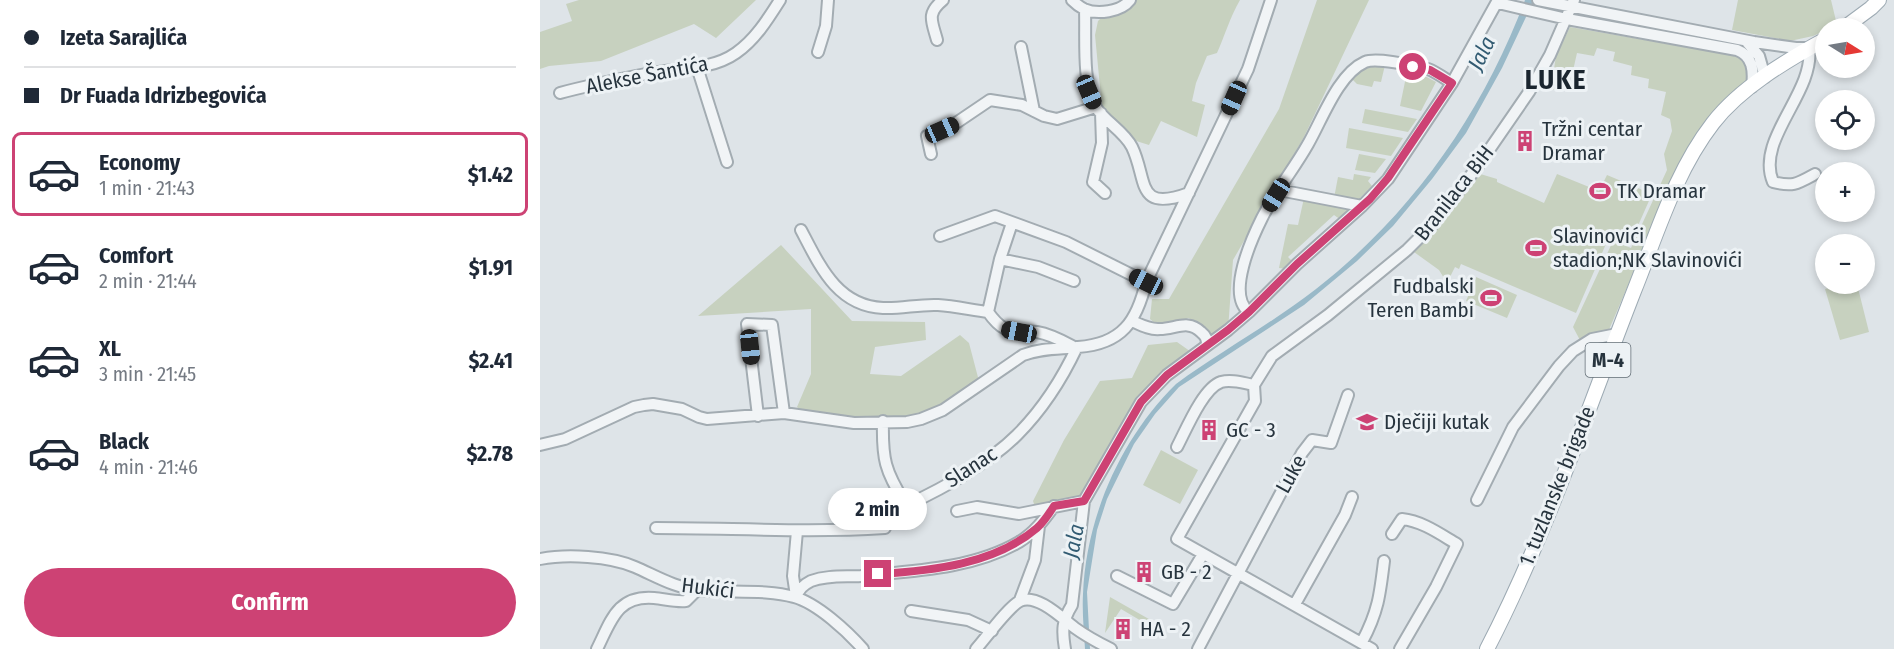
<!DOCTYPE html>
<html lang="en">
<head>
<meta charset="utf-8">
<style>
	body { margin:0; font-family:"Fira Sans Condensed",sans-serif; background:#f2f2f3; color:#1f2937; height:100vh; display:flex; flex-direction:column; font-size:22px; white-space:nowrap }
	* { box-sizing:border-box; margin:0 }
	p { font-size:20px; color:#747a83 }
	.icon { flex:none; width:33px; height:33px; fill:none; stroke:currentColor; stroke-width:2; stroke-linecap:round; stroke-linejoin:round }
	.map { position:relative; flex:1; overflow:hidden }
	.drawer { display:flex; flex-direction:column; background:#fff; width:540px }
	.drawer>* { flex:none }
	.banner { display:grid; align-content:center; height:132px; padding:0 24px; background:#fff }
	.needle { width:39px; rotate:101deg }
	.tools { position:absolute; left:1275px; top:18px; display:grid; gap:12px }
	.tools a { display:grid; place-items:center; width:60px; height:60px; border-radius:50%; background:#fff; box-shadow:0 3px 9px #0003; font-size:30px }
	.end { position:absolute; width:27px; height:27px; margin:-14px; border:8px solid #cd4274; background:#fff; box-shadow:0 0 0 3px #fff }
	.from { border-radius:50% }
	.bubble { position:absolute; height:42px; border-radius:21px; background:#fff; box-shadow:0 3px 9px #0003; font-size:20px; font-weight:700; line-height:42px; text-align:center }
	.car { position:absolute; width:18px; height:36px; margin:-18px -9px; border-radius:8px; box-shadow:0 0 4px 2px #0007; background:linear-gradient(#222 24%,#8ab4d8 0 40%,#222 0 76%,#8ab4d8 0 86%,#222 0) }
	.banner b { display:flex; align-items:center; gap:21px; height:57px; font-size:22px }
	.banner b+b { border-top:2px solid #e0e1e3 }
	.banner i { width:15px; height:15px; background:#1f2937 }
	ul { padding:0; list-style:none }
	li { display:flex; align-items:center; gap:18px; height:84px; margin:0 12px 9px; padding:0 12px; border:3px solid transparent; border-radius:9px }
	li div { flex:1 }
	li b { display:block; font-size:22px }
	li em { font-style:normal; font-weight:700 }
	li.selected { border-color:#cd4274 }
	li>.icon { width:54px; height:54px; stroke-width:1.5 }
	.button { display:flex; gap:12px; margin-top:auto; padding:12px 24px }
	.button a { flex:1; height:69px; border-radius:36px; background:#cd4274; color:#fff; font-size:24px; font-weight:700; line-height:69px; text-align:center }
	main { display:flex; flex:1; min-height:0 }
	.map>svg:first-child { display:block }
	.green { fill:#c7d1bf }
	.water { fill:#99b9c8 }
	.lines { fill:none; stroke-linecap:round; stroke-linejoin:round }
	.minor-casing { stroke:#a3acb2; stroke-width:14 }
	.major-casing { stroke:#9daab3; stroke-width:16 }
	.minor { stroke:#f1f4f6; stroke-width:10 }
	.major { stroke:#fff; stroke-width:14 }
	.route { stroke:#cd4274; stroke-width:8 }
	.labels { text-anchor:middle; stroke-width:6; stroke-linejoin:round; paint-order:stroke }
	.shield { fill:#edf2f5; stroke:#626d75; stroke-width:1.5 }
	.shield-label { font-size:20px; font-weight:bold; fill:#27343e }
	.street-label { font-size:21px; fill:#27343e; stroke:#edf2f5 }
	.poi-label { font-size:21px; fill:#27343e; stroke:#edf2f5; text-anchor:start }
	.water-label { font-size:22px; font-style:italic; fill:#325b72; stroke:#edf2f5 }
	.district-label { font-size:27px; font-weight:bold; letter-spacing:1.5px; fill:#1a252f; stroke:#edf2f5 }
</style>
</head>
<body>
<main>
<section class="drawer">
<div class="banner">
<b><i class="from"></i>Izeta Sarajlića</b>
<b><i></i>Dr Fuada Idrizbegovića</b>
</div>
<ul>
<li class="selected"><svg class="icon" aria-label="car" viewBox="0 0 24 24"><path d="M5 17H2v-5l4-1 3-4h7l3 4 3 1v5h-3M9 17h6M6 11h13"/><circle cx="7" cy="17" r="2"/><circle cx="17" cy="17" r="2"/></svg><div><b>Economy</b><p>1 min · 21:43</p></div><em>$1.42</em></li>
<li><svg class="icon" aria-label="car" viewBox="0 0 24 24"><path d="M5 17H2v-5l4-1 3-4h7l3 4 3 1v5h-3M9 17h6M6 11h13"/><circle cx="7" cy="17" r="2"/><circle cx="17" cy="17" r="2"/></svg><div><b>Comfort</b><p>2 min · 21:44</p></div><em>$1.91</em></li>
<li><svg class="icon" aria-label="car" viewBox="0 0 24 24"><path d="M5 17H2v-5l4-1 3-4h7l3 4 3 1v5h-3M9 17h6M6 11h13"/><circle cx="7" cy="17" r="2"/><circle cx="17" cy="17" r="2"/></svg><div><b>XL</b><p>3 min · 21:45</p></div><em>$2.41</em></li>
<li><svg class="icon" aria-label="car" viewBox="0 0 24 24"><path d="M5 17H2v-5l4-1 3-4h7l3 4 3 1v5h-3M9 17h6M6 11h13"/><circle cx="7" cy="17" r="2"/><circle cx="17" cy="17" r="2"/></svg><div><b>Black</b><p>4 min · 21:46</p></div><em>$2.78</em></li>
</ul>
<div class="button"><a>Confirm</a></div>
</section>
<div class="map">
<svg width="1354" height="649" viewBox="0 0 1354 649">
	<rect width="100%" height="100%" fill="#dee4e8"/>
	<path class="green" d="M39 0H216L176 38 154 24 61 61 9 66 0 69V32L32 21 26 4Z
		M590 0H700C690 17 685 35 677 53L667 56 656 83 652 101 665 105 657 137 621 121 609 145 593 140 562 108 555 35 558 21 567 12Z
		M777 0H829L764 137 693 260 688 330 667 345 649 318 621 329 610 319 612 299H629L739 109Z
		M1198 0H1291L1297 25 1273 36 1250 41 1192 30Z
		M1030 27 1191 55 1202 59 1209 71 1206 83 1187 101 1111 232 1068 332 1042 344 1033 327 1073 241 1091 248 1127 170 1124 154 1132 131 1130 119 1121 115 1126 92 1108 88 1109 79 1091 75 1092 66 1073 61 1075 52 1057 48 1054 56 1037 53 1032 75H1024L1021 82 1014 90 1011 88 1016 56Z
		M826 65H845L841 82 834 81 832 87 817 84 811 78Z
		M867 72 883 75 896 82 881 111 860 106Z
		M825 109 877 119 868 132 822 123Z
		M809 128 863 138 851 156 806 148Z
		M819 154 846 159 835 173 815 170Z
		M937 173 957 179V182L1004 203 1017 174 1059 191 1067 175 1112 194 1089 246 1069 237 1036 313 921 264 919 269 915 267 907 283 899 270 874 252 901 225 928 189 923 187Z
		M814 174 831 177 828 181 832 186 817 201 794 198 798 177 813 180Z
		M764 198 809 206 811 210 801 220 794 215 748 257 754 263 747 269 739 268 748 224 758 225Z
		M241 245 312 321 385 322 386 340 335 347 330 374 361 376 420 335 429 343 440 385 403 410 343 421 263 412 257 407 271 374V309L158 316Z
		M936 277 977 295 967 318 926 301Z
		M1303 284H1317L1329 332 1300 340 1285 289Z
		M637 342 654 354 596 406 537 503 496 510 493 501 524 440 560 381 592 378 608 345Z
		M621 450 658 470 640 504 603 485Z
		M570 597 623 627 620 632 581 609 565 633Z"/>
	<path class="water" d="M985 0H994L962 68 926 133 892 179 853 226 817 261 764 305 639 387 615 414 594 444 567 499 557 530 547 592 550 649H545C544 631 542 612 543 594 546 517 581 438 636 384 681 351 731 324 776 289 872 214 942 114 985 0Z"/>
	<g class="lines">
		<defs>
			<path id="minor" d="M532 0C535 3 540 7 544 9 557 15 581 12 590 0
				M998 0 1214 42 1256 48H1269C1275 93 1215 139 1233 182 1253 187 1257 184 1275 174
				M958 3 1027 19 1197 50C1213 56 1214 71 1212 87
				M545 10C546 37 542 83 555 106 564 121 584 131 592 147 608 180 595 213 649 193
				M397 40C392 21 386 14 403 0
				M1206 41 1219 56 1225 77
				M481 47 494 111
				M278 52 286 26 288 0
				M157 67 187 162
				M20 93C49 85 80 79 111 73 139 68 172 70 196 53 215 40 228 19 240 0
				M561 113 562 143 553 182 565 193
				M391 154 387 136 416 123 450 100 482 105 504 116 517 119 556 107
				M739 190 822 206
				M261 230C280 266 297 306 343 308 361 309 379 304 398 305 414 306 432 310 448 312 465 336 471 329 497 332 509 334 521 340 532 346
				M400 236 455 216 526 242 606 282
				M460 259 498 267 534 281
				M448 312 460 259 472 223
				M709 312C686 295 712 238 722 218 735 192 754 169 768 144 782 120 798 74 825 62 837 57 874 66 888 69 896 72 904 78 912 83
				M592 321C601 325 610 330 620 329 635 329 648 319 661 332 666 336 667 339 667 345
				M218 416 207 324 232 325 244 413
				M343 421C342 459 345 471 365 503L369 504C404 488 450 462 477 435 502 410 522 379 537 347
				M0 445 25 439 94 407 104 405 113 404 142 409 159 417 167 419 244 413 314 423 367 422 381 419 403 410 483 355C501 348 519 349 538 347 582 344 597 321 606 282L708 69 731 0
				M637 447C646 430 663 388 681 382 692 379 703 383 714 385
				M937 500 973 427 1019 366 1033 351 1052 339 1077 334
				M417 511 437 507 479 514 544 501
				M116 528C192 528 269 533 345 528
				M852 534 862 519C882 521 900 534 917 544L896 587 860 649
				M0 559C26 554 70 556 95 567 116 576 135 588 159 590 188 593 227 589 254 597 277 603 308 632 323 649
				M577 576 633 604 663 554
				M256 596 253 576 257 531
				M256 597C259 589 263 585 271 581 288 575 304 577 321 576 373 571 433 569 479 542 494 533 504 520 514 506
				M480 600 495 560 499 526
				M755 604 805 515 812 497
				M371 611 428 620 452 631
				M822 642C838 612 840 595 844 561
				M57 649C71 621 77 595 114 598 125 599 135 602 146 601L157 590
				M436 649C446 638 468 607 480 601 497 593 523 619 535 628 546 636 559 643 571 649
				M525 649C522 631 522 621 532 605L544 501 601 402 627 375 688 330 709 312 757 264 822 206 848 179 912 83 958 0
				M658 649 762 453 772 440 791 443 808 395
				M832 649 637 539 715 401 714 385 732 356 788 315 867 250 893 224 938 166 989 92 1010 55 1034 0"/>
			<path id="major" d="M1304 28 1331 8 1339 0
				M947 649C1006 535 1047 411 1094 291 1117 234 1135 172 1173 123 1200 88 1247 60 1286 39"/>
		</defs>
		<use href="#minor" class="minor-casing"/>
		<use href="#major" class="major-casing"/>
		<use href="#minor" class="minor"/>
		<use href="#major" class="major"/>
	</g>
	<g class="lines">
		<path class="route" d="M338 574C392 571 455 564 497 528 504 522 509 514 514 506L544 501 601 402 627 375 688 330 709 312 757 264 830 199 848 178 912 83 890 70 873 67"/>
	</g>
	<defs>
		<symbol id="building-bare" viewBox="-9 -9 18 18"><path d="M-4-6H4V6H1V3H-1V6H-4ZM-2.5-4.3h1.7v1.8h-1.7ZM.8-4.3h1.7v1.8H.8ZM-2.5-1h1.7V.8h-1.7ZM.8-1h1.7V.8H.8Z" fill="#cd4274" stroke="#edf2f5" stroke-width="2.5" paint-order="stroke"/></symbol>
		<symbol id="stadium-bare" viewBox="-9 -9 18 18"><path d="M0-5a6.5 5 0 1 0 0 10a6.5 5 0 1 0 0-10ZM-3.5-1.8h7v3.6h-7Z" fill="#cd4274" stroke="#edf2f5" stroke-width="2.5" paint-order="stroke"/></symbol>
		<symbol id="school-bare" viewBox="-9 -9 18 18"><path d="M0-5L7-2L0 1L-7-2ZM-4 1L0 2.5L4 1V4Q0 6-4 4Z" fill="#cd4274" stroke="#edf2f5" stroke-width="2.5" paint-order="stroke"/></symbol>
	</defs>
	<g fill-rule="evenodd">
		<use href="#building-bare" x="970" y="126" width="30" height="30"/>
		<use href="#stadium-bare" x="1045" y="176" width="30" height="30"/>
		<use href="#stadium-bare" x="981" y="233" width="30" height="30"/>
		<use href="#stadium-bare" x="936" y="283" width="30" height="30"/>
		<use href="#school-bare" x="812" y="407" width="30" height="30"/>
		<use href="#building-bare" x="654" y="415" width="30" height="30"/>
		<use href="#building-bare" x="589" y="557" width="30" height="30"/>
		<use href="#building-bare" x="568" y="614" width="30" height="30"/>
	</g>
	<g class="labels">
		<rect class="shield" x="1045.5" y="343" width="45" height="34" rx="4.5"/>
		<g class="shield-label">
			<text x="1068" y="367">M-4</text>
		</g>
		<g class="street-label">
			<text transform="translate(107 75) rotate(-11)" y="7">Alekse Šantića</text>
			<text transform="translate(914 193) rotate(-52)" y="7">Branilaca BiH</text>
			<text transform="translate(431 467) rotate(-33)" y="7">Slanac</text>
			<text transform="translate(751 474) rotate(-61)" y="7">Luke</text>
			<text transform="translate(1017 486) rotate(-68)" y="7">1. tuzlanske brigade</text>
			<text transform="translate(168 588) rotate(7)" y="7">Hukići</text>
		</g>
		<g class="poi-label">
			<text x="1002" y="136">Tržni centar<tspan x="1002" dy="24">Dramar</tspan></text>
			<text x="1077" y="198">TK Dramar</text>
			<text x="1013" y="243">Slavinovići<tspan x="1013" dy="24">stadion;NK Slavinovići</tspan></text>
			<text x="934" y="293" text-anchor="end">Fudbalski<tspan x="934" dy="24">Teren Bambi</tspan></text>
			<text x="844" y="429">Dječiji kutak</text>
			<text x="686" y="437">GC - 3</text>
			<text x="621" y="579">GB - 2</text>
			<text x="600" y="636">HA - 2</text>
		</g>
		<g class="water-label">
			<text transform="translate(941 53) rotate(-64)" y="8">Jala</text>
			<text transform="translate(533 541) rotate(-79)" y="8">Jala</text>
		</g>
		<g class="district-label">
			<text x="1016" y="89">LUKE</text>
		</g>
	</g>
</svg>
<div class="tools">
<a><svg class="needle" viewBox="-14 -14 28 28"><path d="M0-13l5 13h-10z" fill="#e53935"/><path d="M0 13l5-13h-10z" fill="#747a83"/></svg></a>
<a><svg class="icon" aria-label="locate" viewBox="0 0 24 24"><circle cx="12" cy="12" r="6"/><path d="M12 2v4M12 18v4M2 12h4M18 12h4"/></svg></a>
<a>+</a>
<a>−</a>
</div>
<i class="end from" style="left:873px;top:67px"></i>
<i class="end" style="left:338px;top:574px"></i>
<div class="bubble" style="left:288px;top:488px;width:99px">2 min</div>
<i class="car" style="left:549px;top:92px;rotate:157deg"></i>
<i class="car" style="left:694px;top:98px;rotate:204deg"></i>
<i class="car" style="left:402px;top:130px;rotate:66deg"></i>
<i class="car" style="left:736px;top:195px;rotate:212deg"></i>
<i class="car" style="left:606px;top:282px;rotate:296deg"></i>
<i class="car" style="left:479px;top:332px;rotate:281deg"></i>
<i class="car" style="left:210px;top:347px;rotate:174deg"></i>
</div>
</main>
</body>
</html>
